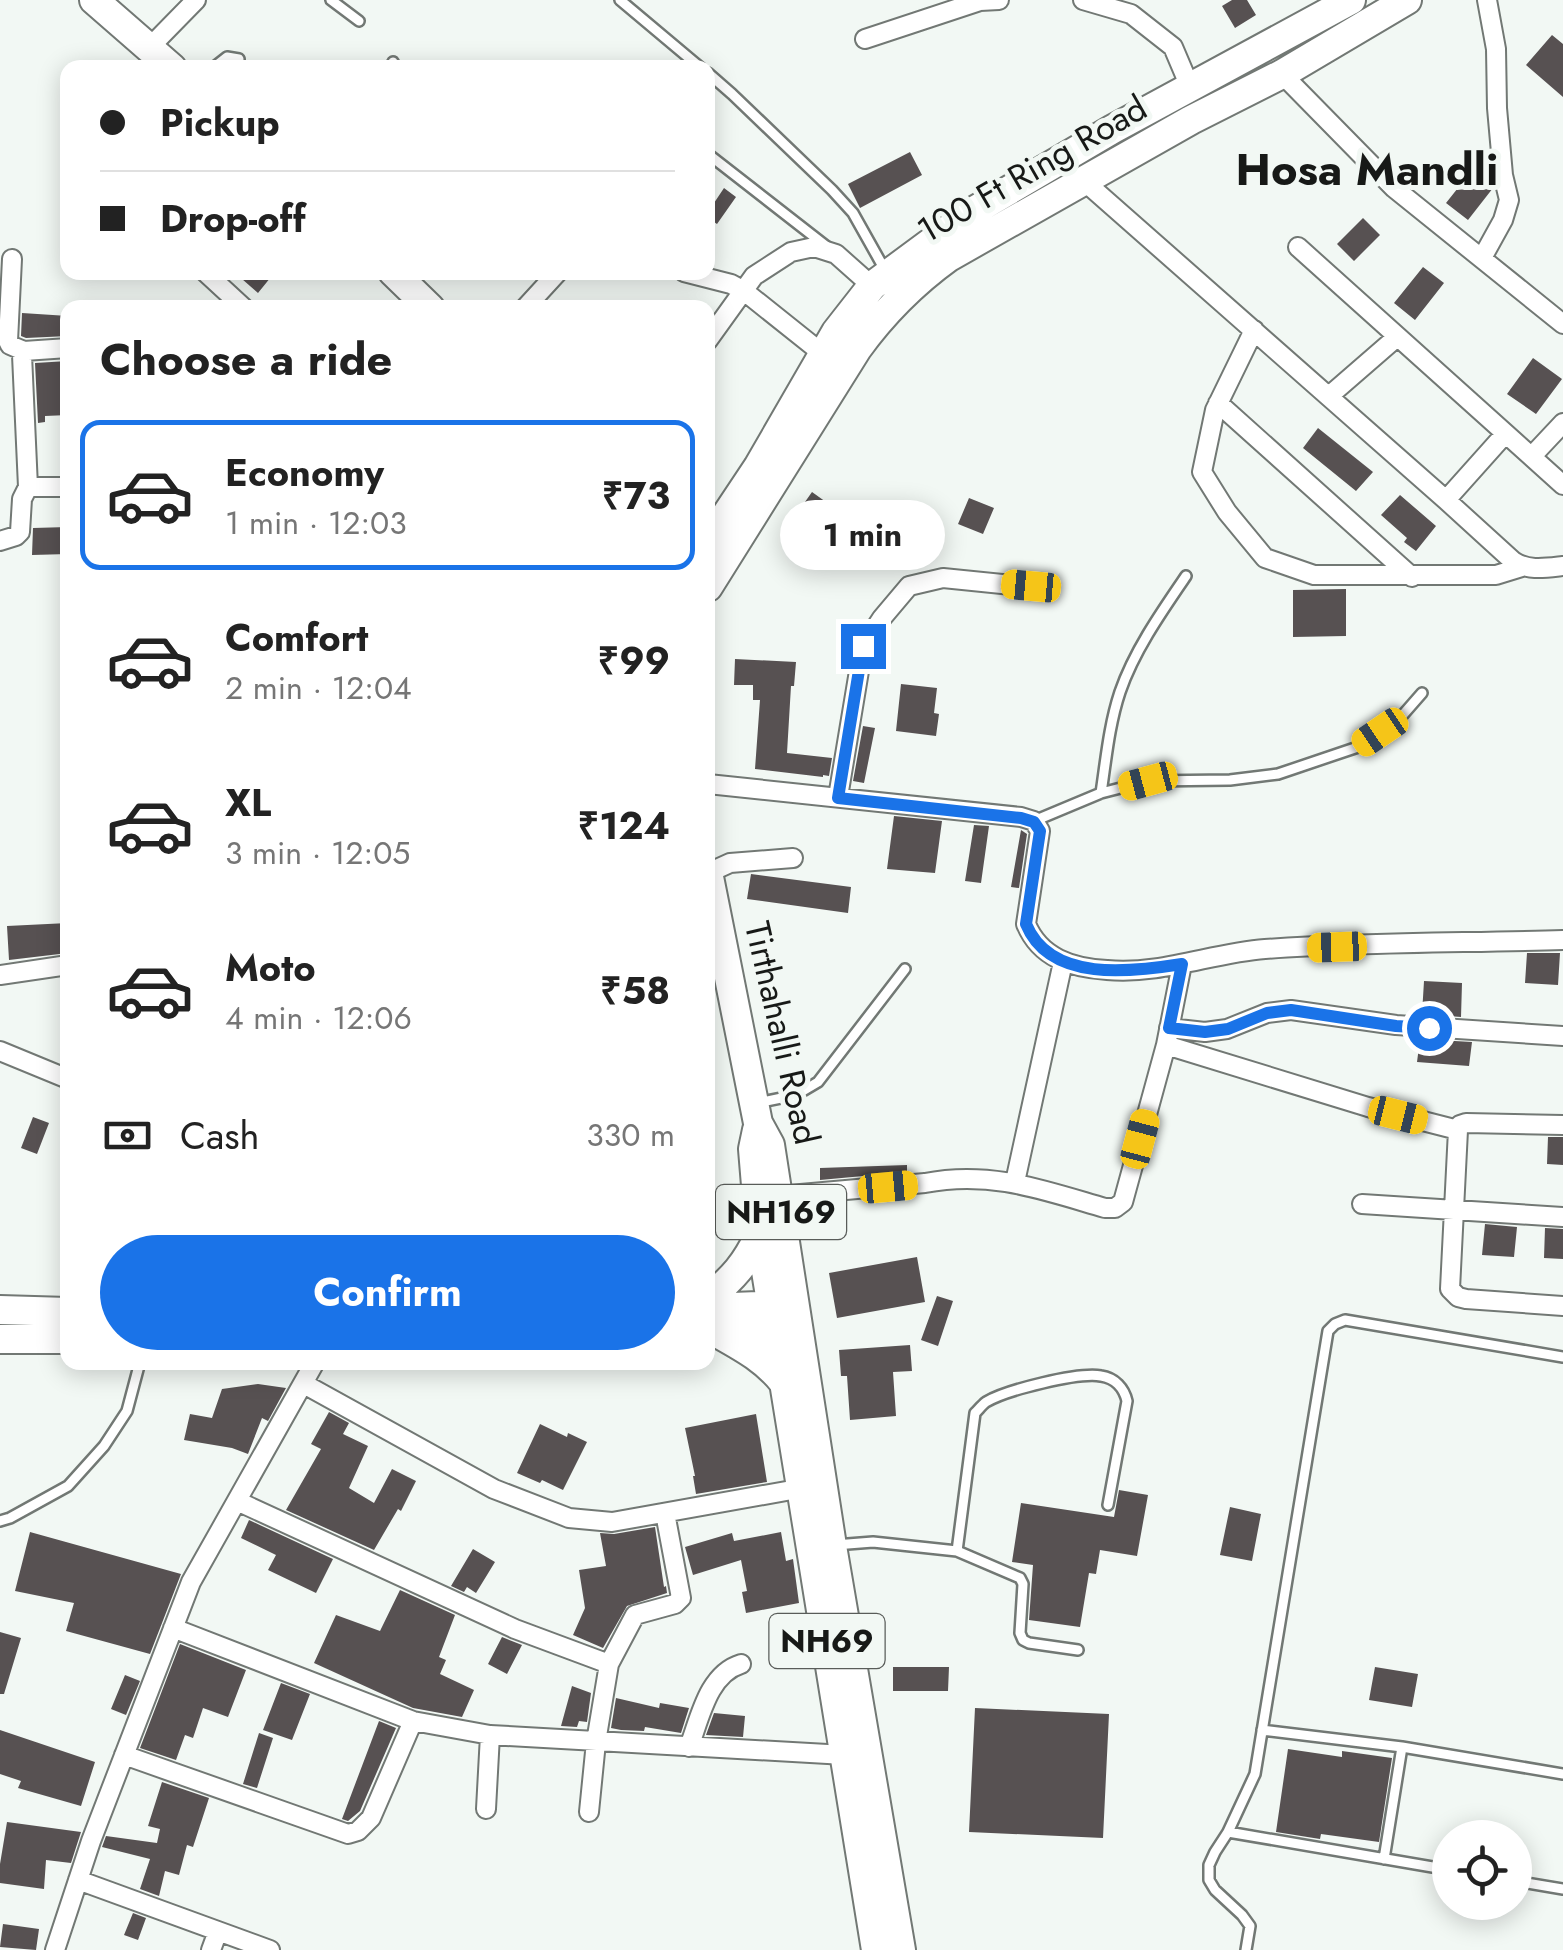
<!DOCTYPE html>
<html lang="en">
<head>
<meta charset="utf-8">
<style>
	body { margin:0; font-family:Jost,sans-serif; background:#f6f6f6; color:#222; height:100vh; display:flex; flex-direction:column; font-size:38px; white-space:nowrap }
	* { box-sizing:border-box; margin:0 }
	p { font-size:32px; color:#767676 }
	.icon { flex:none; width:55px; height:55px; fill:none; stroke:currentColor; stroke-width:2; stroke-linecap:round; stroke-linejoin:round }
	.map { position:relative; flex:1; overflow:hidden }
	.details { position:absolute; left:60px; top:300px; width:655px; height:1070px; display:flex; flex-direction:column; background:#fff; border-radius:20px; box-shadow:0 5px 25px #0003 }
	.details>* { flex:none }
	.guide { position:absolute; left:60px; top:60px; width:655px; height:220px; border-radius:20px; box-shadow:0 5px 25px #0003; display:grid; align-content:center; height:220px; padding:0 40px; background:#fff }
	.controls { position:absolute; left:1432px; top:1820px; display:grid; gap:20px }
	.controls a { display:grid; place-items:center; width:100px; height:100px; border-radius:50%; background:#fff; box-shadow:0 5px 25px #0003; font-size:50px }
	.end { position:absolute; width:45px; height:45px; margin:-22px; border:12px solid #1a73e8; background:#fff; box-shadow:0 0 0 5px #fff }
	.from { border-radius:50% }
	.bubble { position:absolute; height:70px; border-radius:35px; background:#fff; box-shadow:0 5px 25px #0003; font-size:32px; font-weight:700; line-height:70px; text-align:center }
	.car { position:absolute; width:30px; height:60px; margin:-30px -15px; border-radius:12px; box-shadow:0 0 8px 2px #0007; background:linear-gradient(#f5c518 24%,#345 0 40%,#f5c518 0 76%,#345 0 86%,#f5c518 0) }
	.guide b { display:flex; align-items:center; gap:35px; height:95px; font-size:38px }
	.guide b+b { border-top:2px solid #e0e0e0 }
	.guide i { width:25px; height:25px; background:#222 }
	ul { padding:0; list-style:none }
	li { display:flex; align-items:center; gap:30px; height:150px; margin:0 20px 15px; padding:0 20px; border:5px solid transparent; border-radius:20px }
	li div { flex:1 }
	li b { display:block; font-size:38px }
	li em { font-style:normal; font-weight:700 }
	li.active { border-color:#1a73e8 }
	li>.icon { width:90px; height:90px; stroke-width:1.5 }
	h2 { padding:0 40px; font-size:45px; line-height:120px }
	.pay { display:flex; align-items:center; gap:25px; height:110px; padding:0 40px; font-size:38px }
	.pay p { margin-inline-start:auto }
	.primary-button { display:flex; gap:20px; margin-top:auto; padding:20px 40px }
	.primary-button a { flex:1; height:115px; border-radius:60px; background:#1a73e8; color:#fff; font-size:40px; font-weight:700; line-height:115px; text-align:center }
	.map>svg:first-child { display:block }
	.building { fill:#575152 }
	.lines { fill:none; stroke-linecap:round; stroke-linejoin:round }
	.service-casing { stroke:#727874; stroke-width:14 }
	.minor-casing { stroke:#727874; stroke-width:22 }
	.primary-casing { stroke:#727874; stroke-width:32 }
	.trunk-casing { stroke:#727874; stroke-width:32 }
	.service { stroke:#fff; stroke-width:9 }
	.minor { stroke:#fff; stroke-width:18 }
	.primary { stroke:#fff; stroke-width:28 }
	.trunk { stroke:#fff; stroke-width:28 }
	.route { stroke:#1a73e8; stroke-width:12 }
	.labels { text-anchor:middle; stroke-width:10; stroke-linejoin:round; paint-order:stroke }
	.shield { fill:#f2f8f4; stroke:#595c59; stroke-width:2.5 }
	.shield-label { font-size:32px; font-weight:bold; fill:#171917 }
	.street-label { font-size:35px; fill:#171917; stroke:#f2f8f4 }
	.district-label { font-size:45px; font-weight:bold; fill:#171917; stroke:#f2f8f4 }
</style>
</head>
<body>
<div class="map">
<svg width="1563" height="1950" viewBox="0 0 1563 1950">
	<rect width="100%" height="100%" fill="#f2f8f4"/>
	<path class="building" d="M1232 0H1247L1256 15 1235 28 1222 6Z
		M1552 35 1563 44V97L1526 65Z
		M910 152 922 175 860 208 848 184Z
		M1477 164 1490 174 1493 188 1468 220 1446 203Z
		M724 188 736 197 717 224 708 218V212Z
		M1363 218 1380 235 1354 261 1337 244Z
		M1423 267 1444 283 1415 320 1394 303Z
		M234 272H275L258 293Z
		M22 313 68 316V336L26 338 21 336Z
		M1533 358 1562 379 1536 414 1507 394Z
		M68 361V415L45 416V422L38 423 35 363Z
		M1318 428 1373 472 1356 491 1303 448Z
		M812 492 826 502 815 519 800 509Z
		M1400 495 1436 526 1416 551 1404 542 1407 538 1381 515Z
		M969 498 994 508 983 534 958 524Z
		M68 527V554L32 555 33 528Z
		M1346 589V636L1293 637V590Z
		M735 659 796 662 794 686H791L787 753 832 758 829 776 823 775V777L755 769 760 700H753V685H734Z
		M901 684 937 688 934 713 939 714 936 736 896 731Z
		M863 726 875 728 864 783 853 781Z
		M894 816 942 821 935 873 887 869Z
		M974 825 989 826 981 883 965 881Z
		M1021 830 1027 834 1019 888 1011 887Z
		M751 874 851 887 848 913 747 899Z
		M68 923V953L9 960 7 926Z
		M1527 953H1560L1558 985 1525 983Z
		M1424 981 1462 983 1461 1017 1422 1014Z
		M1420 1039 1472 1042 1469 1066 1417 1062Z
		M33 1117 49 1123 37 1154 21 1148Z
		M1548 1137H1563V1165L1547 1164Z
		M907 1165V1172L820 1180V1168Z
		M1485 1224 1517 1227 1514 1257 1482 1255Z
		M1545 1228 1563 1229V1259L1544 1258Z
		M917 1257 925 1302 837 1318 829 1273Z
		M937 1296 953 1301 938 1346 921 1340Z
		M910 1345 912 1371 893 1372 896 1416 850 1420 847 1376H841L839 1350Z
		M258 1384 286 1388 268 1421 262 1418 248 1454 232 1448 184 1440 190 1414 212 1418 222 1389Z
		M329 1412 349 1423 343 1434 368 1446 349 1488 374 1503 392 1469 416 1481 401 1511 398 1509 374 1550 286 1510 321 1449 311 1444Z
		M756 1414 767 1482 696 1494 693 1476H695L685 1428Z
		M540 1424 567 1437 568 1433 587 1442 563 1490 542 1480 540 1483 517 1473Z
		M1119 1490 1148 1495 1137 1556 1100 1550 1096 1574 1089 1573 1080 1627 1029 1620 1033 1565 1012 1562 1021 1503 1114 1517Z
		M1230 1507 1261 1514 1252 1561 1220 1555Z
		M249 1520 333 1559 316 1593 268 1570 276 1555 241 1538Z
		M655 1527 664 1587 666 1586 667 1593 627 1606 603 1648 573 1635 585 1608 579 1570 606 1566 600 1533 614 1534Z
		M30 1532 181 1574 150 1654 66 1631 74 1603 15 1591Z
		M781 1532 786 1561 793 1559 799 1603 746 1613 742 1592 747 1591 741 1560 693 1575 685 1547 732 1533 734 1541Z
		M473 1549 495 1562 476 1593 467 1587 464 1592 451 1586Z
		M400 1590 455 1615 439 1657 446 1660 440 1674 474 1690 462 1717 413 1708 314 1663 336 1615 380 1631Z
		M0 1632 21 1638 4 1694H0Z
		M502 1637 522 1645 507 1674 488 1664Z
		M180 1644 246 1670 228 1717 203 1708 193 1738 185 1735 176 1760 140 1748Z
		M893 1667H949L948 1691H893Z
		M1375 1667 1418 1674 1412 1707 1369 1700Z
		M125 1675 140 1681 126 1715 111 1709Z
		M281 1683 310 1694 292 1740 263 1730Z
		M572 1686 591 1693 587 1722 579 1721 577 1727 561 1726Z
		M616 1698 659 1708 660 1703 689 1708 681 1733 645 1727 644 1731 621 1730 611 1728Z
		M975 1708 1109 1714 1103 1838 969 1832Z
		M714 1713 745 1716 743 1737 706 1735Z
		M379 1721 396 1728 360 1811 348 1821 342 1819Z
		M0 1730 95 1762 81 1806 18 1788 21 1781 0 1774Z
		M259 1733 273 1738 257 1788 243 1784Z
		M1288 1749 1342 1757V1751L1392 1758 1379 1842 1321 1834 1320 1839 1276 1832Z
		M162 1782 209 1798 193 1847 187 1845 179 1875 165 1871 159 1896 140 1889 150 1859 102 1847 106 1836 157 1843 160 1829 148 1826Z
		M7 1822 81 1832 71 1863 46 1860 44 1889 0 1883V1864Z
		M133 1913 146 1918 138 1940 124 1935Z
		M3 1924 39 1929 36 1950 0 1947Z"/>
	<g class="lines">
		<defs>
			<path id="service" d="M331 0 359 21
				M620 0 701 68
				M393 62 396 68
				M213 68 227 57 239 59
				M708 73 732 94 832 190 853 213 885 270
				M708 154 826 246
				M1101 793C1106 760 1109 725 1120 692 1134 651 1162 611 1186 576
				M1034 821 1101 793 1148 781 1230 780 1278 774 1358 747 1401 717 1422 693
				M757 1103 796 1095 818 1082 905 969
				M0 1521 10 1518 68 1486 104 1446 127 1411 140 1362
				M835 1545 873 1542 957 1551 975 1413C979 1409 982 1405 986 1402 1006 1390 1078 1372 1101 1376 1115 1378 1124 1388 1127 1401L1108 1505
				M957 1551 1020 1578 1023 1584 1020 1633 1023 1640 1029 1643 1078 1650
				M1262 1730 1402 1747 1563 1774
				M1228 1832 1450 1870
				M1384 1859 1402 1747
				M1515 1881 1563 1889
				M1246 1950 1250 1926 1242 1915 1215 1890 1209 1880V1865L1215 1852 1228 1832 1255 1774 1328 1331 1335 1324 1345 1320 1563 1357"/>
			<path id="minor" d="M1083 0 1131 14 1173 47 1190 87
				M865 39 980 1 999 0
				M150 47 196 0
				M1282 74 1394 188 1563 324
				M1084 181 1446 500 1513 561C1528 571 1545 568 1563 566
				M1298 247 1563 485
				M1482 258 1503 220 1509 200 1503 175 1497 108 1496 49 1487 0
				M12 259 8 341 10 345 24 351 68 348
				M205 272 244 308
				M684 272 731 284 744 291 823 354
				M525 308 558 272
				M1254 330 1215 410 1202 472 1227 512 1265 558 1314 575H1496L1522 567
				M708 340 754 276 791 252 814 247 836 254 872 286
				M1329 396 1397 337
				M1218 403 1412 577
				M1532 456 1563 423
				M28 487H68
				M1446 500 1505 434
				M0 541 16 536 20 532 22 499 28 487 22 355 24 351
				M708 784 1021 817 1034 821 1040 831 1026 924C1040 958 1072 968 1107 970 1161 975 1212 953 1265 949 1364 942 1464 943 1563 940
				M838 797 863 647 882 618 909 586 943 578 1031 587
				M708 873 730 863 793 858
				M0 975 68 965
				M1169 1028 1205 1032 1227 1029 1267 1013 1291 1010 1396 1025 1563 1036
				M1166 1045 1368 1107 1458 1130
				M0 1051 68 1079
				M1563 1125 1466 1123 1460 1125 1458 1130 1450 1289 1458 1297 1466 1299 1563 1306
				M1015 1182 1063 962
				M778 1196 925 1183C990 1170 1043 1190 1105 1208H1115L1123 1202 1166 1045 1182 964
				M1362 1204 1563 1217
				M304 1384 494 1489 569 1518 612 1522 803 1488
				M237 1501 515 1629 609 1664
				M173 1628 413 1721 490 1735 845 1755
				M689 1747C700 1718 708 1674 741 1664
				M124 1755 348 1834 358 1831 371 1818 413 1721
				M486 1809 490 1735
				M589 1812 596 1742 609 1664 635 1615 675 1604 681 1598 665 1513
				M78 1880 270 1950
				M55 1950 91 1841 191 1582 315 1362
				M211 1950 218 1931"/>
			<path id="primary" d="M708 542 758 467 836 332 872 286 972 212 1113 129 1351 0
				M708 587 857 349C883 313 913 283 949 257L1191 120 1282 74 1407 0"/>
			<path id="trunk" d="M94 0 172 68
				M393 272 430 308
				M708 872 758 1123 770 1145 832 1546 901 1950
				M757 1130 753 1149 760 1234 876 1950
				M708 1299C734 1277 745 1265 760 1234
				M708 1308 786 1305
				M0 1310 68 1312
				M708 1334 793 1330
				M719 1334C744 1348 766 1360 784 1383
				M0 1339H68"/>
		</defs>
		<use href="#service" class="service-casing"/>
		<use href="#minor" class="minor-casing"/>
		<use href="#primary" class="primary-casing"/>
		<use href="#trunk" class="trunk-casing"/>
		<use href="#service" class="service"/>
		<use href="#minor" class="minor"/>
		<use href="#primary" class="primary"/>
		<use href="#trunk" class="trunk"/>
	</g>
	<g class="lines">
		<path class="route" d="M863 646 838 798 1021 818 1034 822 1040 831 1026 924C1050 983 1132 972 1182 964L1169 1028 1205 1032 1228 1029 1267 1013 1291 1010 1396 1026 1429 1028"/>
	</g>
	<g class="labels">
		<g class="shield">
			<rect x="716" y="1185" width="130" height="54" rx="8"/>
			<rect x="769.5" y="1614" width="115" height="54" rx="8"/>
		</g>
		<g class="shield-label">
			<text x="781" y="1223">NH169</text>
			<text x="827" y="1652">NH69</text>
		</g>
		<g class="street-label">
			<text transform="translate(1032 169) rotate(-30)" y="12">100 Ft Ring Road</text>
			<text transform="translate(782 1033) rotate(77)" y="12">Tirthahalli Road</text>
		</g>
		<g class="district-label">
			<text x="1367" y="185">Hosa Mandli</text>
		</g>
	</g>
</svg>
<div class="controls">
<a><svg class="icon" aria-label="locate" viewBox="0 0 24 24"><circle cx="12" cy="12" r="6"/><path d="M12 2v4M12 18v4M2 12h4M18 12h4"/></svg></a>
</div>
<i class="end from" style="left:1429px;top:1028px"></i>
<i class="end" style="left:863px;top:646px"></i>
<div class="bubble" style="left:780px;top:500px;width:165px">1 min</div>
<i class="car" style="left:1031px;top:586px;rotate:275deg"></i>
<i class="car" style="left:1380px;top:732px;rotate:236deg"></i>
<i class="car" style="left:1148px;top:781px;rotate:255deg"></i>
<i class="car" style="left:1337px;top:947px;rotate:268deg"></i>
<i class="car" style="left:1398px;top:1115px;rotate:104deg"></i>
<i class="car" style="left:1140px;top:1139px;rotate:15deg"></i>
<i class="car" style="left:888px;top:1187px;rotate:85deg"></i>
<div class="guide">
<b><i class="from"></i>Pickup</b>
<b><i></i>Drop-off</b>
</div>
<section class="details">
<h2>Choose a ride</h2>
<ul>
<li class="active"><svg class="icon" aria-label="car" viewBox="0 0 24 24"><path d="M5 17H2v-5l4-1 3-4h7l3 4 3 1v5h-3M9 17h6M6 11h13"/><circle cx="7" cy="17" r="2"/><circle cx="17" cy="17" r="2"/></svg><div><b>Economy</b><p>1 min · 12:03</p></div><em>₹73</em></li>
<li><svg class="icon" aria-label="car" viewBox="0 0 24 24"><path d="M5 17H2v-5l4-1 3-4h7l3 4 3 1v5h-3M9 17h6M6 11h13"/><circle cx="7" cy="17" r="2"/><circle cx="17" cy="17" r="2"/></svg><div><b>Comfort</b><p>2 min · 12:04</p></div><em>₹99</em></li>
<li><svg class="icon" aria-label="car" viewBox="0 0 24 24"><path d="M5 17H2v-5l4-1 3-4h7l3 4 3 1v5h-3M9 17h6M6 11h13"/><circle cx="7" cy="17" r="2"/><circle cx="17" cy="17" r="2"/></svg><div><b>XL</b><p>3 min · 12:05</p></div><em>₹124</em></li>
<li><svg class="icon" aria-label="car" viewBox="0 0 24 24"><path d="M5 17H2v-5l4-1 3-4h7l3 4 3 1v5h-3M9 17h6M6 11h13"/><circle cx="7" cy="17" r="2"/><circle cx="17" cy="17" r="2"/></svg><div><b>Moto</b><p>4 min · 12:06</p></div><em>₹58</em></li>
</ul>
<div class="pay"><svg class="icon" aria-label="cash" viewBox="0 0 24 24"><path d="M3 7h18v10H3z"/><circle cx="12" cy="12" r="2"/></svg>Cash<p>330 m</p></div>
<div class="primary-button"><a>Confirm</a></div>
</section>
</div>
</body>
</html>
